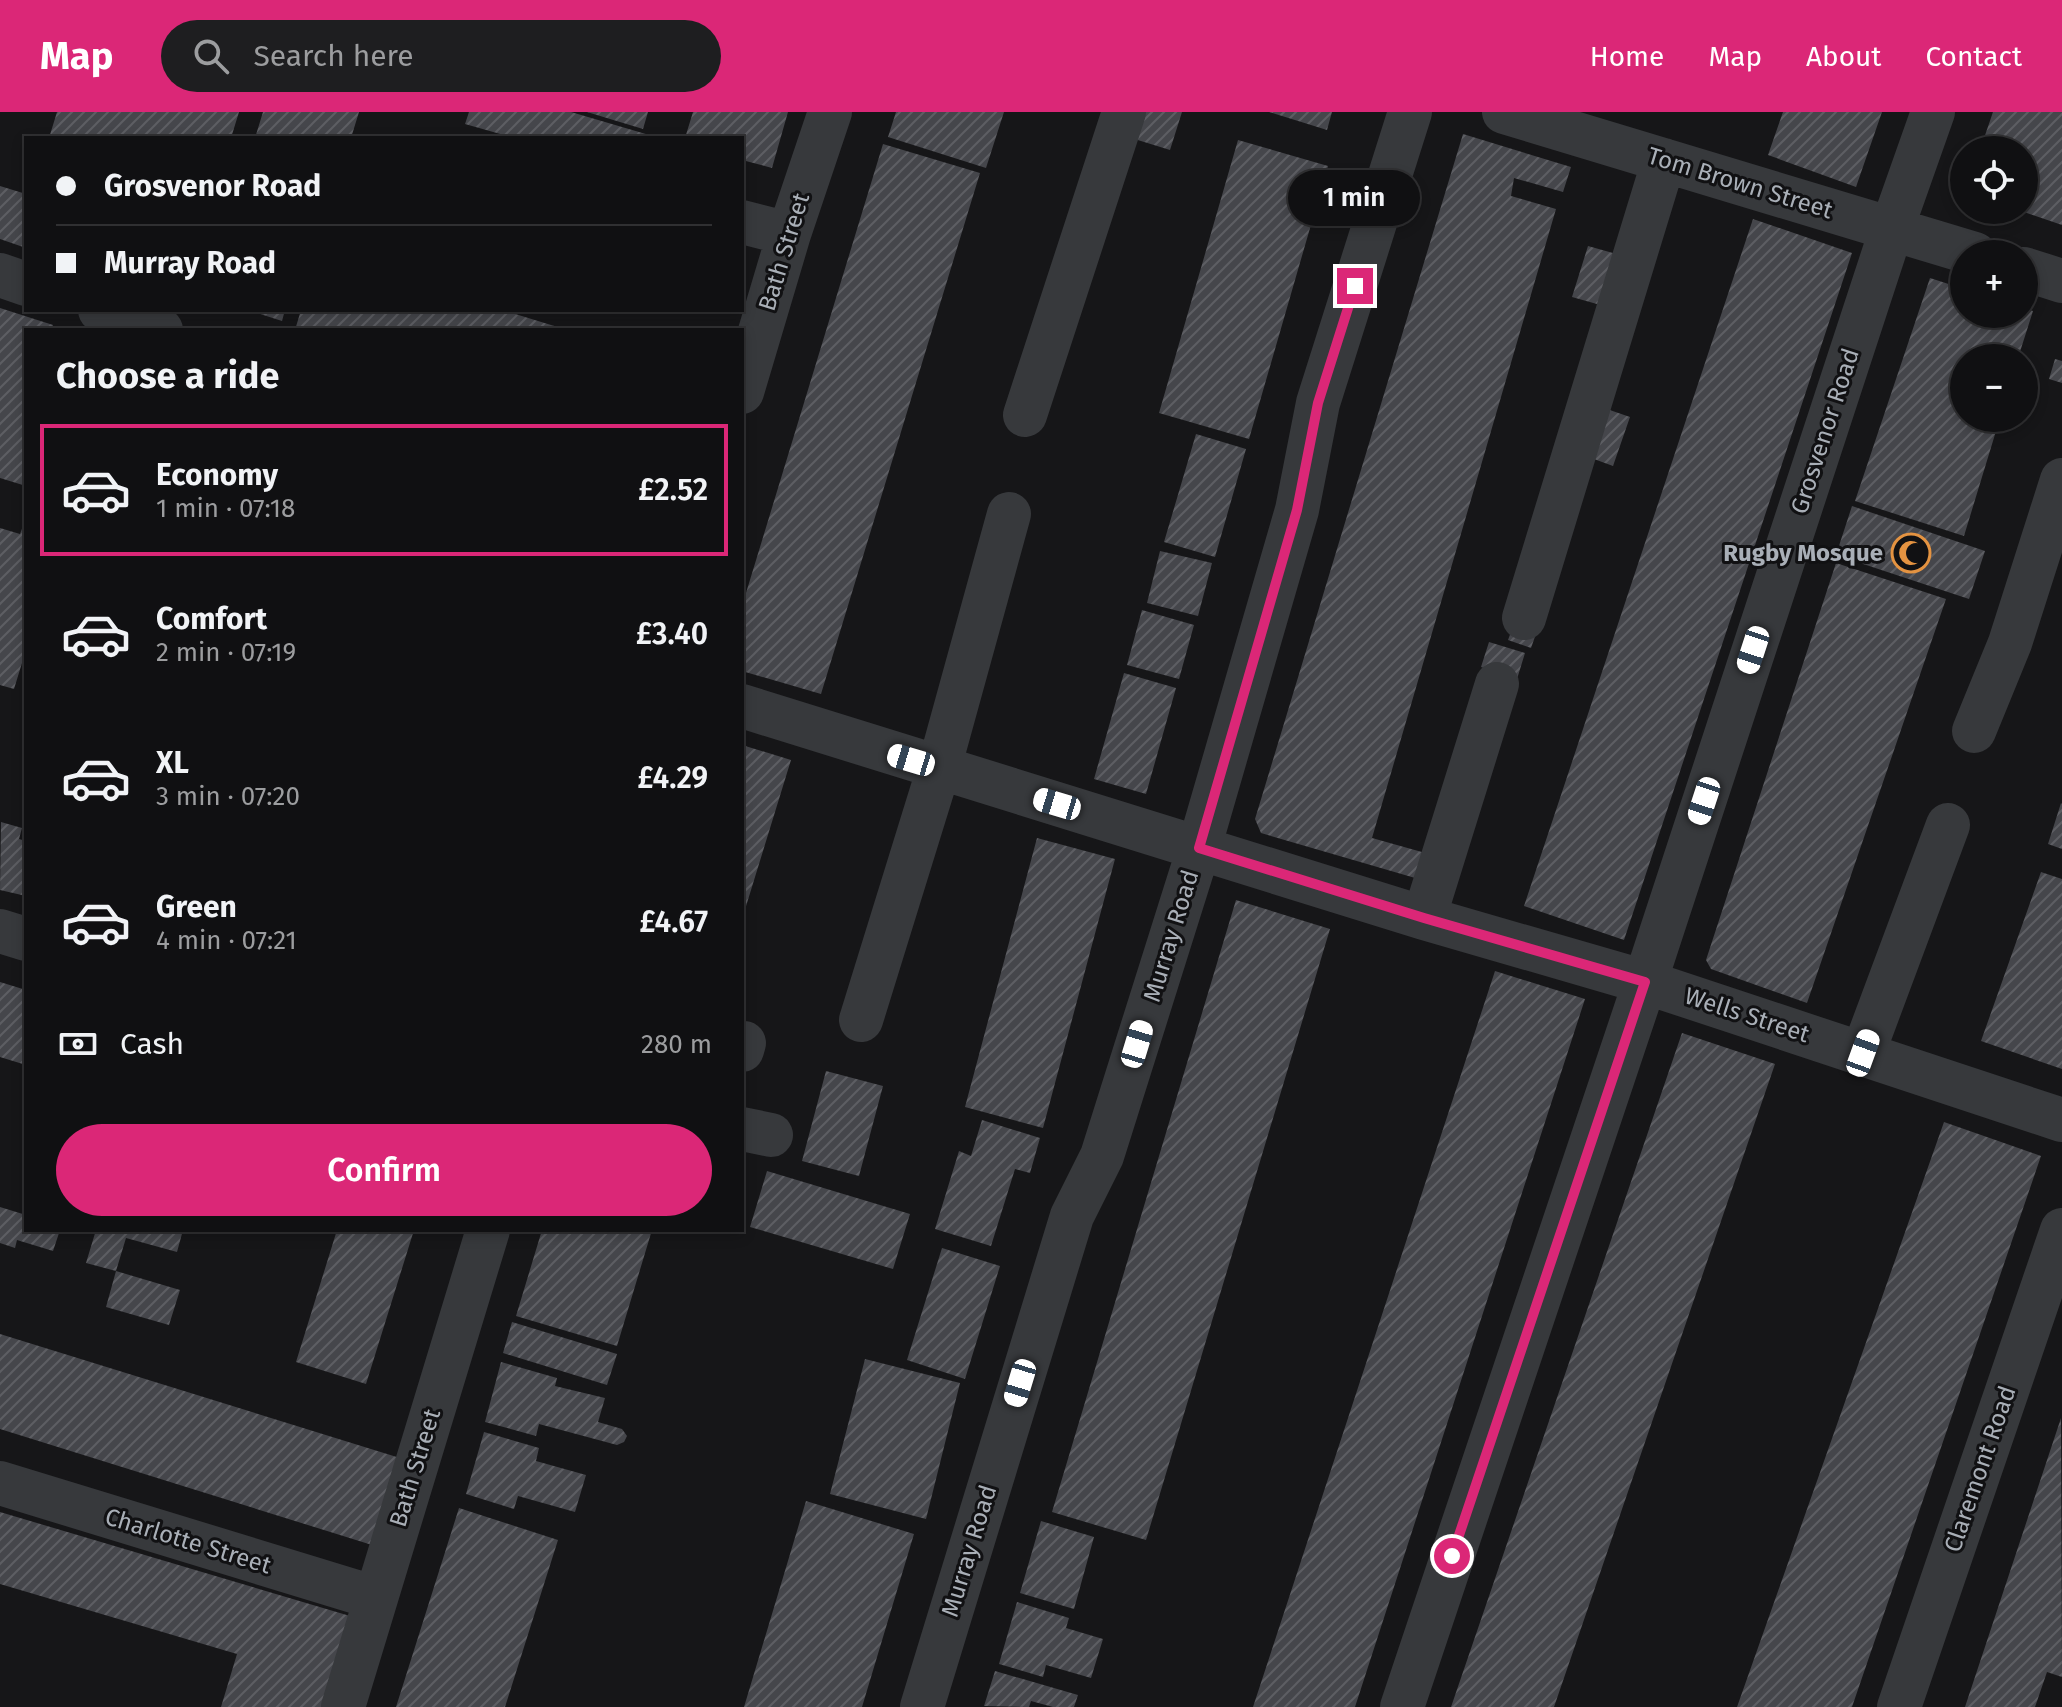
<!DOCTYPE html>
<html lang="en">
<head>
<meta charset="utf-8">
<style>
	body { margin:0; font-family:"Fira Sans",sans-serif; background:#1e1e20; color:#f1f3f6; height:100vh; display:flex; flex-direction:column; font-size:30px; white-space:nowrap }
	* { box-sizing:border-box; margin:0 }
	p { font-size:26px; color:#9c9d9f }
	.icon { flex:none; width:44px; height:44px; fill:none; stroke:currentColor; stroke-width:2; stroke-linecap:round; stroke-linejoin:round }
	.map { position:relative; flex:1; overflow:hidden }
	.sheet { position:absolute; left:24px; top:216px; width:720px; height:904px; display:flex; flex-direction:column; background:#101012; border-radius:0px; box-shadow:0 4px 12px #0003,0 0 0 2px #303032 }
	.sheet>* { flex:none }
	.guide { position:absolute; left:24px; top:24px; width:720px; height:176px; border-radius:0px; box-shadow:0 4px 12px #0003,0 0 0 2px #303032; display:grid; align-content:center; height:176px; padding:0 32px; background:#101012 }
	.controls { position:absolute; left:1950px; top:24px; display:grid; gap:16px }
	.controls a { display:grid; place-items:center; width:88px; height:88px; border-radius:50%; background:#101012; box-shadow:0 4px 12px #0003,0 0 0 2px #303032; font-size:40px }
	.end { position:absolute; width:36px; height:36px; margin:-18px; border:10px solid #db2777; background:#fff; box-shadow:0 0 0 4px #fff }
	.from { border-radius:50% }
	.bubble { position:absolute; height:56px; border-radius:28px; background:#101012; box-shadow:0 4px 12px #0003,0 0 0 2px #303032; font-size:26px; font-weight:600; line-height:56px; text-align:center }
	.car { position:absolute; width:24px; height:48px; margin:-24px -12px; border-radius:10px; box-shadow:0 0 6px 2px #0007; background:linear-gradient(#fff 24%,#345 0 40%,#fff 0 76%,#345 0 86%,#fff 0) }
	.guide b { display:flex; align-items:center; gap:28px; height:76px; font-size:30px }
	.guide b+b { border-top:2px solid #303032 }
	.guide i { width:20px; height:20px; background:#f1f3f6 }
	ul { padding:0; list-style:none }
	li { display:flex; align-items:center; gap:24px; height:132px; margin:0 16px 12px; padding:0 16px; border:4px solid transparent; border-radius:0px }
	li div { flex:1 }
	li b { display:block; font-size:30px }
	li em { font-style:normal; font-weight:600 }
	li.on { border-color:#db2777 }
	li>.icon { width:72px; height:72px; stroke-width:1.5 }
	h2 { padding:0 32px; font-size:36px; line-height:96px }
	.pay { display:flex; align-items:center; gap:20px; height:88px; padding:0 32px; font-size:30px }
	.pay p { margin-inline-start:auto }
	.action { display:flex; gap:16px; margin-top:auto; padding:16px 32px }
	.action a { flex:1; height:92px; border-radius:48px; background:#db2777; color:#fff; font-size:32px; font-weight:600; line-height:92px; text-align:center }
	header { display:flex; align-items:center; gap:48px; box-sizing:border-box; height:112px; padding:0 40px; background:#db2777; color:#fff }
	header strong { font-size:38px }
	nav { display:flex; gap:44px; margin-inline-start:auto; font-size:28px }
	.search { width:560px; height:72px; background:#1e1e20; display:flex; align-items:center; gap:20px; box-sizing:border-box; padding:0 28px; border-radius:44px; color:#9c9d9f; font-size:30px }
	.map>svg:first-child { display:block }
	.building { fill:url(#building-hatch) }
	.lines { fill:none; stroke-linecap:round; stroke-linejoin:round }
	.minor { stroke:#37393c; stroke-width:44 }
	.route { stroke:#db2777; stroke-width:10 }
	.labels { text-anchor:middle; stroke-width:6; stroke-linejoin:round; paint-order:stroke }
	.street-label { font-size:24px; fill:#a9afb7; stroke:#111113 }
	.poi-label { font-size:24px; font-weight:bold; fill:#a9afb7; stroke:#111113; text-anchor:end }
</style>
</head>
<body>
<header>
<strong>Map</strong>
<div class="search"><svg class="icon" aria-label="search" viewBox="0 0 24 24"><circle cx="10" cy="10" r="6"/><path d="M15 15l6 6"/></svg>Search here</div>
<nav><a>Home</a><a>Map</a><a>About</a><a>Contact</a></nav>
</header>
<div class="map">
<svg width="2062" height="1595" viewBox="0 0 2062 1595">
	<defs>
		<pattern id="building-hatch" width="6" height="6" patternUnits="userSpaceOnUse" patternTransform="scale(2)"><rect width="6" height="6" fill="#45464b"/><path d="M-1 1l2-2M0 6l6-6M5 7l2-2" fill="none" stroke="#5d5e63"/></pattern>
	</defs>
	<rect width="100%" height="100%" fill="#161618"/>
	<path class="building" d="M57 0H239L231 26H49Z
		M263 0H359L351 26H255Z
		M469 0H571L656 25 514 26 465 12Z
		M587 0H648L643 17Z
		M693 0H788L772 56 742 48V26H685Z
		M896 0H1004L986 56 888 25Z
		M1135 0H1182L1170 38 1128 25Z
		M1269 0H1332L1327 18Z
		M1783 0H1882L1856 75 1768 43Z
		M1993 0H2062V113L2024 100V38H1980Z
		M1463 22 1571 55 1563 80 1514 66 1511 84 1556 97 1372 726 1429 742 1422 768 1261 721 1255 707Z
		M1238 28 1328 54 1249 327 1159 301Z
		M883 32 980 61 821 582 742 559V494Z
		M0 74 26 82V136L0 127Z
		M1753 107 1852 141 1624 828 1524 794Z
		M1588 134 1620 143 1604 194 1572 185Z
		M1930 166 1964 177V202H2024V196L2033 199 2018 246H1964V306H2000L1964 424 1855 389Z
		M0 196 53 213 52 218H26V374L0 366Z
		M248 198H285L282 209Z
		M301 198H502L564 217 295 218Z
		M2055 247 2062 249V271L2049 267Z
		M1601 295 1630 305 1613 354 1583 343Z
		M1196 322 1246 337 1215 445 1164 430Z
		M1852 394 1985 439 1969 487 1836 443Z
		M26 406V538L14 577 0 573V416L20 422Z
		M1160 439 1212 451 1198 504 1147 491Z
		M1836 451 1946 487 1807 891 1711 857 1706 848Z
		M1142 498 1194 513 1179 567 1127 553Z
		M1514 512 1537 519 1531 536 1508 528Z
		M1489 530 1525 541 1517 567 1481 555Z
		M1124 561 1176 576 1146 682 1094 667Z
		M742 633 791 648 743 804H742Z
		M2061 691 2062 692V737L2048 732Z
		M1 710 22 716 19 727 26 729V784L0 778Z
		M1037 726 1115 747 1043 1016 965 995Z
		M2041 760 2062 767V957L1981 929Z
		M1236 788 1330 817 1146 1428 1052 1400Z
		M1495 859 1585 887 1355 1595H1253Z
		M0 870 26 878V953L0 945Z
		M1682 921 1775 952 1554 1595H1451Z
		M826 959 883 974 859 1064 802 1049Z
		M982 1008 1040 1026 1030 1061 1015 1057 991 1134 935 1117 959 1039 971 1044Z
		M1944 1010 2041 1044 1852 1595H1737Z
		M767 1059 910 1102 893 1157 750 1115Z
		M0 1095 26 1103V1118H60L53 1139 17 1128 15 1136 0 1131Z
		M96 1118H183L177 1140 126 1126 116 1159 180 1178 169 1213 106 1195 116 1159 86 1151Z
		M337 1118H414L366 1272 296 1250Z
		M542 1118H652L617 1234 516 1204Z
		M942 1136 1000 1154 965 1267 907 1248Z
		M512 1210 617 1242 607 1273 503 1241Z
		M0 1222 400 1346 372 1433 0 1317Z
		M865 1247 960 1271 926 1407 830 1382Z
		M501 1250 557 1266 555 1274 605 1286 598 1310 622 1317 627 1324 624 1330 617 1333 539 1312 536 1324 485 1310Z
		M2061 1306 2062 1565 2047 1560 2035 1595H1965Z
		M484 1320 539 1336 536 1349 586 1363 575 1400 518 1384 514 1397 466 1382Z
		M806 1389 914 1422 862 1595H744Z
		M459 1396 558 1428 505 1595H396Z
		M0 1400 350 1504 323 1595H221L237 1542 0 1472Z
		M1041 1409 1094 1425 1074 1497 1020 1481Z
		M1017 1490 1069 1506 1066 1516 1103 1527 1091 1566 1046 1553 1043 1565 999 1552Z
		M995 1559 1078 1583 1074 1595H1053L1031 1589 1029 1595 984 1594Z"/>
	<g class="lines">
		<path class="minor" d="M1504 0 1975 142
			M742 110 789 122
			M2024 157 2062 169
			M0 163 26 172
			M100 198 161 218
			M742 280 789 122 830 0
			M1025 303 1124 0
			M1524 506 1664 48
			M742 594 1424 806 1645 870 2062 1008
			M1974 619 2010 531 2062 368
			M1424 806 1497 572
			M0 819 26 827
			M861 908 939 656 1009 402
			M742 938 744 931
			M1863 941 1948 713
			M742 1017 771 1023
			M0 1371 376 1486
			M343 1595 488 1118
			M922 1595 1072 1104 1102 1044 1199 736 1297 398 1318 291 1410 0
			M1402 1595 1645 870 1892 116 1933 0
			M1899 1595 2062 1118"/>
	</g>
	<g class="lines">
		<path class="route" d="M1355 174 1318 291 1297 398 1199 736 1424 806 1645 870 1452 1444"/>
	</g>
	<defs>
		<symbol id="mosque-ring" viewBox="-11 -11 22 22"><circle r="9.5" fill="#111113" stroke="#e49341" stroke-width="1.5"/><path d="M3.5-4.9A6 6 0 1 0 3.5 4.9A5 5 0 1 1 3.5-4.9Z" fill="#e49341"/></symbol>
	</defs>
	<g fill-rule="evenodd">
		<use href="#mosque-ring" x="1889" y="419" width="44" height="44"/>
	</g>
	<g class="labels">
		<g class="street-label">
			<text transform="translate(1740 71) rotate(17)" y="8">Tom Brown Street</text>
			<text transform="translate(784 140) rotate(-73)" y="8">Bath Street</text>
			<text transform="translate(1825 319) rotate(-72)" y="8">Grosvenor Road</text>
			<text transform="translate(1171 824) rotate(-73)" y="8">Murray Road</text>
			<text transform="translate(1747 903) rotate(18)" y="8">Wells Street</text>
			<text transform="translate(415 1356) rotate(-73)" y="8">Bath Street</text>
			<text transform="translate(1980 1357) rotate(-71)" y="8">Claremont Road</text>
			<text transform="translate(188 1429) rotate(17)" y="8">Charlotte Street</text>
			<text transform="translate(969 1439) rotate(-73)" y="8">Murray Road</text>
		</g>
		<g class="poi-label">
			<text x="1883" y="449">Rugby Mosque</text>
		</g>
	</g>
</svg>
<div class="controls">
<a><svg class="icon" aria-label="locate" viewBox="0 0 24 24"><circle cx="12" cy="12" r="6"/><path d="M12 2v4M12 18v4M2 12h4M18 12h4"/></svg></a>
<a>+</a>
<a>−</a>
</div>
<i class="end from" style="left:1452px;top:1444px"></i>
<i class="end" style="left:1355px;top:174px"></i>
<div class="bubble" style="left:1288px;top:58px;width:132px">1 min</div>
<i class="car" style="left:1753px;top:538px;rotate:198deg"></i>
<i class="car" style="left:911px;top:648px;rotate:287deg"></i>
<i class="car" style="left:1704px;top:689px;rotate:198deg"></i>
<i class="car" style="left:1057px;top:692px;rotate:287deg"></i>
<i class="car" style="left:1137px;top:932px;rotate:17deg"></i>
<i class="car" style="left:1863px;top:941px;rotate:20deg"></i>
<i class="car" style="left:1020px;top:1271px;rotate:197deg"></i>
<div class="guide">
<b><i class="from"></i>Grosvenor Road</b>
<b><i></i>Murray Road</b>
</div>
<section class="sheet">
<h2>Choose a ride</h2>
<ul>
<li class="on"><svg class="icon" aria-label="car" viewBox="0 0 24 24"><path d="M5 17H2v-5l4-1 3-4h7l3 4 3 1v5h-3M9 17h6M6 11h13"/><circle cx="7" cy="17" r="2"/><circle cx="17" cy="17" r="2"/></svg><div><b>Economy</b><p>1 min · 07:18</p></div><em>£2.52</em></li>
<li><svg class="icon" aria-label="car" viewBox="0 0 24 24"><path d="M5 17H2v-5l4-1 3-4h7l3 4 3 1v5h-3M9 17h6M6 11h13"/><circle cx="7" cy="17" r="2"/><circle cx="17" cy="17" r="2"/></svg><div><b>Comfort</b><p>2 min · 07:19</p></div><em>£3.40</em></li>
<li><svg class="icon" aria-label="car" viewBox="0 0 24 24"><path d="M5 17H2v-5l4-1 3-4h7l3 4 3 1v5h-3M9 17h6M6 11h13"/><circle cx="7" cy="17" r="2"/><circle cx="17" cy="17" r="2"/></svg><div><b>XL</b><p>3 min · 07:20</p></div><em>£4.29</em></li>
<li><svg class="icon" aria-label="car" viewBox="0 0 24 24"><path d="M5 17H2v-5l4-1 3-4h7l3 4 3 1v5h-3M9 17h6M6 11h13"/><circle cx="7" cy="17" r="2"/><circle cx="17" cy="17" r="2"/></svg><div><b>Green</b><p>4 min · 07:21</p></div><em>£4.67</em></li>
</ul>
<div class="pay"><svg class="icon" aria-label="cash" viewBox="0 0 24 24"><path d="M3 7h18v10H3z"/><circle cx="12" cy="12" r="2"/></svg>Cash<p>280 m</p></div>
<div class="action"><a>Confirm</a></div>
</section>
</div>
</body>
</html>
